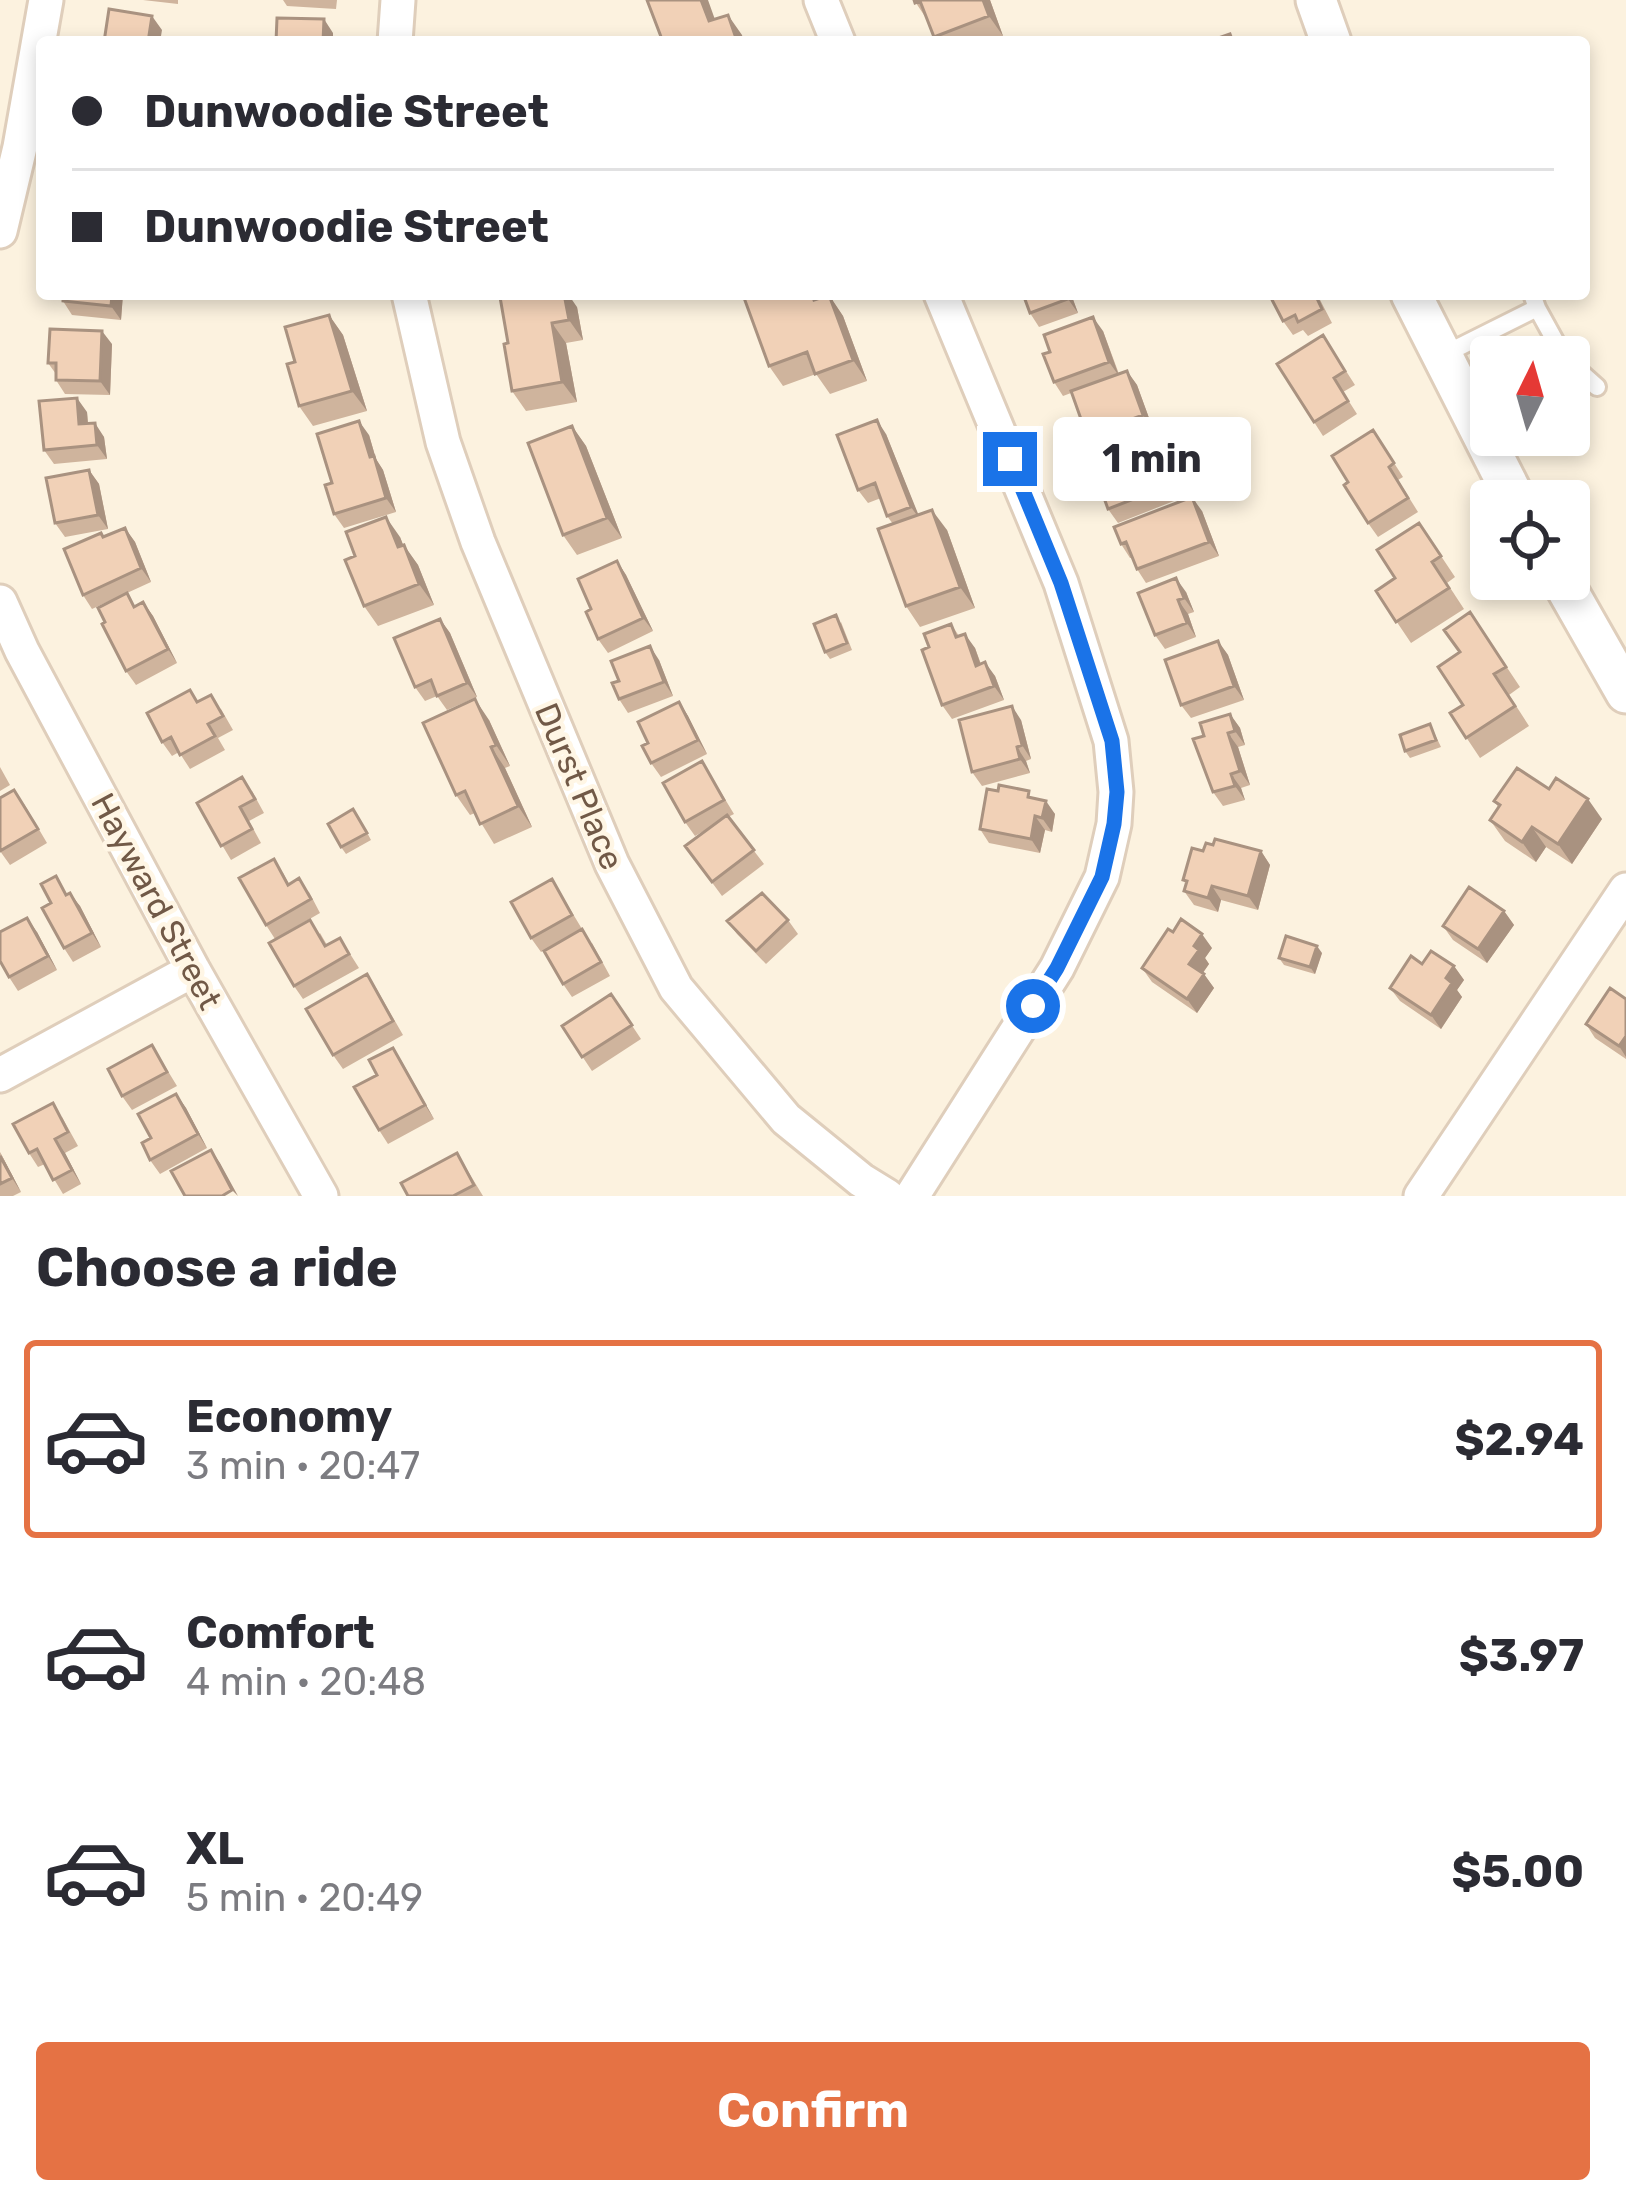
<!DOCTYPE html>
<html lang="en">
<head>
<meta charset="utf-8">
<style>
	body { margin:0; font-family:Rubik,sans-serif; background:#f2f2f3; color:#2b2b33; height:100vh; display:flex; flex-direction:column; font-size:45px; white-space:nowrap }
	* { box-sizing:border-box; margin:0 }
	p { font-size:39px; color:#7c7c81 }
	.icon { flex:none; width:66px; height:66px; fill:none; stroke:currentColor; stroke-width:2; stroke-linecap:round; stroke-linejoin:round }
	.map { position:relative; height:1196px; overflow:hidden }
	.drawer { display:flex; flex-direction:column; background:#fff; flex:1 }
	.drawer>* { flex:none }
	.guide { position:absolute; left:36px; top:36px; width:1554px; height:264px; border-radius:12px; box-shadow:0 6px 18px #0003; display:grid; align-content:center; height:264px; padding:0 36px; background:#fff }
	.needle { width:78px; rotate:5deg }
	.tools { position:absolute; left:1470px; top:336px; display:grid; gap:24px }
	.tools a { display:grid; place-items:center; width:120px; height:120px; border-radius:12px; background:#fff; box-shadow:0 6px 18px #0003; font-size:60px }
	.end { position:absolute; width:54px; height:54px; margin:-27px; border:15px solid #1a73e8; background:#fff; box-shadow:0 0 0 6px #fff }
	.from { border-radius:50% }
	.bubble { position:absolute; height:84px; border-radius:12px; background:#fff; box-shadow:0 6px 18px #0003; font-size:39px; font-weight:700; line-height:84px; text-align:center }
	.guide b { display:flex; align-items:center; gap:42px; height:114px; font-size:45px }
	.guide b+b { border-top:3px solid #e1e1e2 }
	.guide i { width:30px; height:30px; background:#2b2b33 }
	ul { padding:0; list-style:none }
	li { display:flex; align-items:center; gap:36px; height:198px; margin:0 24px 18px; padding:0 12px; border:6px solid transparent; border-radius:12px }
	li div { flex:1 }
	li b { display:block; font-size:45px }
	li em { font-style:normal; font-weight:700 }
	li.selected { border-color:#e57244 }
	li>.icon { width:108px; height:108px; stroke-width:1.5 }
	h2 { padding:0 36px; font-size:54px; line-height:144px }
	.cta { display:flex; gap:24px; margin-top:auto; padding:24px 36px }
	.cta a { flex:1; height:138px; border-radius:12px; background:#e57244; color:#fff; font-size:48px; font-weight:700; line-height:138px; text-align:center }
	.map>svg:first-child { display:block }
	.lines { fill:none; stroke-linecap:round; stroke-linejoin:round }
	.service-casing { stroke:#dfcebb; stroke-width:22 }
	.minor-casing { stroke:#dfcebb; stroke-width:39 }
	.tertiary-casing { stroke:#dfcebb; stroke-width:45 }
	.service { stroke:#fff; stroke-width:16 }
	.minor { stroke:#fff; stroke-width:33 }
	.tertiary { stroke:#fff; stroke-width:39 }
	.wall { fill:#cfb49d }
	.shaded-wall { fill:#a99280 }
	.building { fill:#f1d1b7; stroke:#a99280; stroke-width:3 }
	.route { stroke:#1a73e8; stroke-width:15 }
	.labels { text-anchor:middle; stroke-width:9; stroke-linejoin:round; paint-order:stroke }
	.street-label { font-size:33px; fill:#715947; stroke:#fff6e5 }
</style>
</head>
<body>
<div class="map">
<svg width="1626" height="1196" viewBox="0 0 1626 1196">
	<rect width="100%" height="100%" fill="#fcf2df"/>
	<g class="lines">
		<defs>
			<path id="service" d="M1537 308 1564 357
				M1443 355 1537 308 1532 294
				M1569 362 1597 387"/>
			<path id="minor" d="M821 0 838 42
				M395 42 398 0
				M0 231 20 147 46 0
				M409 294 443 442 478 542 612 864 676 988 786 1119 861 1180 887 1196
				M0 602 22 651 193 970 321 1196
				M0 1075 193 970
				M912 1196 1057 968 1102 877 1114 824 1116 792 1111 741 1061 583 941 294
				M1421 1196 1626 890"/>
			<path id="tertiary" d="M1316 0 1331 42
				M1411 294 1516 501
				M1561 579 1626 693"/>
		</defs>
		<use href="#service" class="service-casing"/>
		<use href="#minor" class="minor-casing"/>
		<use href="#tertiary" class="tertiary-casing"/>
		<use href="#service" class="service"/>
		<use href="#minor" class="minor"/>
		<use href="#tertiary" class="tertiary"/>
	</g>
	<path class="wall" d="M143 0H178V4Z
		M283 0H337L336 9 287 6Z
		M914 0H990L1003 36 988 42H937L928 21Z
		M63 294H123L121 320 72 315 63 301Z
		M294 294H334L297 299Z
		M818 294 820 298 829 295 843 316 867 381 830 394 816 374 783 386 769 366Z
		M1071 294 1078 313 1039 327 1030 313Z
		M1317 294 1332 323 1308 336 1303 330 1293 335 1283 321Z
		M577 307 583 340 566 343 577 402 526 411 512 391 508 343Z
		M329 315 343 335 367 411 313 426 299 406 295 362Z
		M1103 331 1119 374 1127 371 1137 385 1153 429 1097 450 1087 436 1071 393 1063 396 1054 382Z
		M1323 335 1355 385 1343 392 1357 414 1323 436 1314 422Z
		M112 344 110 395 65 394 56 380V374L48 363Z
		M87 412 88 423 104 437 107 459 54 464 44 450Z
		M572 426 586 446 622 538 577 555 563 535Z
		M1373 430 1403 477 1398 480 1418 512 1378 537 1368 523 1348 482Z
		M886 434 918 515 947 530 975 608 920 627 906 606 893 524 887 516 881 498 868 503 858 490Z
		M369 435 376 459 383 470 396 512 344 528 334 514 332 483Z
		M1128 444 1140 465 1154 459 1164 473 1174 501 1118 523 1108 509Z
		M89 470 99 484 108 529 65 537 55 523Z
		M1202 511 1219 556 1146 583 1137 569 1132 558H1130L1121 544Z
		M1419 523 1455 577 1447 583 1464 609 1411 643 1376 591 1395 578Z
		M125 528 135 542 151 582 92 609 83 595 104 537Z
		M400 537 403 545 418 565 434 605 378 626 364 606Z
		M617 561 626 575 653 631 608 653 598 639 591 609Z
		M1186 592 1194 612 1188 614 1196 637 1165 649 1155 635 1138 593Z
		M143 602 153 616 177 663 136 685 126 671 136 606Z
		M1470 612 1520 687 1509 695 1529 726 1480 758 1450 713 1463 705 1460 652Z
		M440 619 450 633 477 697 447 710 437 696 425 701 415 687Z
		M841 622 852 650 830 659 825 652Z
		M951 624 959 636 975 648 981 664 995 676 1004 700 952 719 942 705 929 647Z
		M1218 641 1228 655 1244 700 1191 718 1181 705Z
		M659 660 673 696 628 713 619 699V681Z
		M190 690 198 702 221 709 233 730 218 738 225 750 190 769 179 752 172 756 162 742Z
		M679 702 688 716 707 754 661 777 651 763 648 743Z
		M1230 714 1240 728 1245 745 1238 747 1250 785 1241 788 1245 800 1223 806 1213 792 1204 736Z
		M489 720 510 766 505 768 532 827 494 844 475 813 470 815 456 795Z
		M1021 720 1031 759 1026 761 1030 773 982 786 972 772Z
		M1430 724 1441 747 1410 758 1405 751Z
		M702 761 734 814 728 817 764 864 722 896 685 846 709 828 695 836 685 822Z
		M0 767 10 785 0 791Z
		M1549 789 1602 819 1572 864 1546 847 1536 862 1505 841 1490 820 1499 808 1494 801Z
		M252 791 264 813 249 821 261 843 231 860 197 803Z
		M1034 798 1055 814 1052 832 1045 830 1040 853 989 843 980 829Z
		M24 804 47 843 10 865 0 851Z
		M358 816 371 840 346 854 341 847Z
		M1203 851H1261L1270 865 1258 910 1221 900 1218 912 1194 905 1184 891 1186 884 1183 880Z
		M283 873 289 884 309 892 320 913 275 939 266 925Z
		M552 879 582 929 541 952 531 938Z
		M68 894 80 906 101 947 73 962 64 948Z
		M1504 911 1514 925 1487 963 1453 940 1443 926Z
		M788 920 798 934 766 964 737 934 727 921Z
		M37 932 57 970 18 991 9 977Z
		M320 933 327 945 340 938 359 968 303 999 294 986Z
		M592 943 610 976 572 997 563 984Z
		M1212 948 1205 958 1209 964 1203 973 1214 988 1197 1013 1152 982 1142 968Z
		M1322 953 1315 974 1284 965 1279 958Z
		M1422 964 1454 966 1464 980 1457 990 1462 997 1441 1029 1400 1001 1390 988Z
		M376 988 403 1035 343 1069 333 1055Z
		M611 994 641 1039 592 1071 562 1026Z
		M1626 999V1059L1595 1038 1586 1024Z
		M152 1045 177 1086 132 1110 122 1096Z
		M393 1048 434 1119 388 1144 379 1130 377 1075Z
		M176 1094 186 1108 207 1148 160 1174 150 1160 151 1138Z
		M62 1117 78 1146 65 1153 81 1184 63 1194 45 1164 38 1167 29 1153Z
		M0 1152 21 1192 13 1196H0Z
		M457 1153 483 1196H408Z"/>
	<path class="shaded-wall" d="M701 0H708L723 42 709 21Z
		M983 0H990L1003 36 989 16Z
		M728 15 742 35 744 42H738Z
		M152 16 162 30 160 42H148Z
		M324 19 333 33V42H323Z
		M112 294H123L121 320 111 306Z
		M564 294H568L577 307 583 340 569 320Z
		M1066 294H1071L1078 313 1068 299Z
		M829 295 843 316 867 381 853 360Z
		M329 315 343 335 367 411 352 391Z
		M1093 317 1103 331 1119 376 1109 362Z
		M552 323 566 343 577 402 562 382Z
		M102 331 112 344 110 395 100 381Z
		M1127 371 1137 385 1153 429 1143 415Z
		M77 398 87 412 89 438 79 424Z
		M877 420 886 434 921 521 911 507Z
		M359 421 369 435 376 459 383 470 396 512 386 498 370 457Z
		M95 423 104 437 107 459 97 445Z
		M572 426 586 446 622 538 607 518Z
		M1154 459 1164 473 1174 501 1165 487Z
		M89 470 99 484 108 529 98 515Z
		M1192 497 1202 511 1219 556 1209 542Z
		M932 510 947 530 975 608 960 587Z
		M386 517 400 537 412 567 398 547Z
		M125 528 135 542 151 582 141 568Z
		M404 545 418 565 434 605 419 584Z
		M617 561 626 575 653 631 643 618Z
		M1176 578 1186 592 1194 612 1184 598Z
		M1178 600 1188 614 1196 637 1187 623Z
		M143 602 153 616 177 663 168 649Z
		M440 619 450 633 477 697 467 683Z
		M965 634 975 648 986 680 976 666Z
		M1218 641 1228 655 1244 700 1234 686Z
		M650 646 659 660 673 696 664 682Z
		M985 662 995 676 1004 700 994 686Z
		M475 699 489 720 510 766 496 745Z
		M679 702 688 716 707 754 698 740Z
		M1012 706 1021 720 1031 759 1022 745Z
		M1230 714 1240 728 1245 745 1235 731Z
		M1228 733 1238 747 1250 785 1240 771Z
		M491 747 505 768 532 827 518 806Z
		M1017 747 1026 761 1030 773 1020 759Z
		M1231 774 1241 788 1245 800 1235 786Z
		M1588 799 1602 819 1572 864 1558 844Z
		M1046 801 1055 814 1052 832 1042 818Z
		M1035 816 1045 830 1040 853 1031 839Z
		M1532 827 1546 847 1536 862 1522 842Z
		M1261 851 1270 865 1258 910 1248 896Z
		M1212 886 1221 900 1218 912 1208 898Z
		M70 893 80 906 101 947 92 933Z
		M1504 911 1514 925 1487 963 1478 949Z
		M27 918 37 932 57 970 48 956Z
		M1202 934 1212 948 1205 958 1209 964 1199 978 1189 964 1194 946Z
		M1317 946 1322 953 1315 974 1310 967Z
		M1454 966 1464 980 1457 990 1462 997 1441 1029 1431 1015 1446 978Z
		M1204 974 1214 988 1197 1013 1187 999Z
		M1626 1036V1057L1619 1046Z
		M393 1048 402 1062 434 1119 425 1105Z
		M176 1094 186 1108 207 1148 198 1134Z
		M55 1139 65 1153 81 1184 72 1170Z
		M211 1150 220 1163 238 1196 232 1190Z
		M0 1152 21 1192 12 1178Z"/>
	<path class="building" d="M647 0H701L709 21 728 15 737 41 663 42Z
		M914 0H983L989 16 934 37 920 1 915 3Z
		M109 9 152 16 148 42H104Z
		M277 18 324 19 323 42H276Z
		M1230 34 1233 42H1207Z
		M63 294H112L111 306 63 301Z
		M518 294H564L569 320 552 323 562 382 512 391 504 344 508 343 500 297Z
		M746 294H812L814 300 829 295 853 360 815 374 807 352 769 366 743 295Z
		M1023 294H1066L1068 299 1030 313Z
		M1269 294H1315L1322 309 1298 322 1295 315 1283 321Z
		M329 315 352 391 299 406 287 364 295 362 285 327Z
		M1093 317 1109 362 1054 382 1043 354 1050 352 1044 335Z
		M50 329 102 331 100 381 56 380V363H48Z
		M1323 335 1345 371 1334 378 1348 401 1314 422 1277 364Z
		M1127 371 1143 415 1087 436 1071 391Z
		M77 398 79 424 95 423 97 445 44 450 39 401Z
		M877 420 911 507 887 516 875 483 858 490 837 435Z
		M359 421 370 457 374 456 386 498 334 514 325 485 332 483 317 434Z
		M572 426 607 518 563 535 528 443Z
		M1373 430 1394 463 1389 467 1408 498 1368 523 1344 485 1348 482 1332 456Z
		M1128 444 1137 466 1154 459 1165 487 1108 509 1090 459Z
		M89 470 98 515 55 523 46 478Z
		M1192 497 1209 542 1137 569 1126 542 1121 544 1114 527Z
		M932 510 960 587 906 606 878 529Z
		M386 517 398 547 404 545 419 584 364 606 345 560 355 556 346 532Z
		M1419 523 1441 556 1432 562 1449 588 1396 622 1376 591 1395 578 1377 550Z
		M125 528 141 568 83 595 64 549 101 533 103 537Z
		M617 561 643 618 598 639 586 612 591 609 578 579Z
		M1176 578 1184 598 1178 600 1187 623 1155 635 1138 593Z
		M127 593 134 607 143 602 168 649 126 671 102 624 105 622 98 608Z
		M1470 612 1506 667 1494 674 1515 706 1466 738 1450 713 1463 705 1438 667 1460 652 1444 630Z
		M836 615 847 643 825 652 814 624Z
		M440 619 467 683 437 696 431 680 415 687 394 638Z
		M951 624 956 637 965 634 976 666 985 662 994 686 942 705 922 650 929 647 924 634Z
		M1218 641 1234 686 1181 705 1165 660Z
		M650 646 664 682 619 699 612 683 619 681 611 661Z
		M190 690 197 702 211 695 223 716 208 724 215 736 180 755 171 737 162 742 147 713Z
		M475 699 496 745 491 747 518 806 480 824 465 791 456 795 423 723Z
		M679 702 698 740 651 763 642 746 648 743 638 722Z
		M1012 706 1022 745 1017 747 1020 759 972 772 959 720Z
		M1230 714 1235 731 1228 733 1240 771 1231 774 1235 786 1213 792 1193 739 1204 736 1200 723Z
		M1430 724 1436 740 1405 751 1400 735Z
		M702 761 724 800 685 822 663 783Z
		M1517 768 1549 789 1556 778 1588 799 1558 844 1532 827 1522 842 1490 820 1500 805 1494 801Z
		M242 777 255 799 240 807 252 829 221 846 197 803Z
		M999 785 1029 791 1028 797 1046 801 1042 818 1035 816 1031 839 980 829 987 789 998 791Z
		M14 790 38 829 0 851V798Z
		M353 809 367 833 341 847 328 824Z
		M727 815 754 850 712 882 685 846Z
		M1215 839 1261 851 1248 896 1212 886 1208 898 1184 891 1187 881 1183 880 1192 848 1203 851 1206 843 1213 845Z
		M274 859 288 885 299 878 311 899 266 925 239 878Z
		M56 876 66 895 70 893 92 933 64 948 42 908 51 903 41 884Z
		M552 879 572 915 531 938 511 902Z
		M1469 887 1504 911 1478 949 1443 926Z
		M762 893 788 920 756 951 727 921Z
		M27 918 48 956 9 977 0 961V932Z
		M1181 919 1202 934 1194 946 1199 950 1189 964 1204 974 1187 999 1142 968 1168 929 1173 932Z
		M310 920 325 946 340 938 349 954 294 986 269 943Z
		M582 929 601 962 563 984 544 951Z
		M1286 936 1317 946 1310 967 1279 958Z
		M1431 951 1454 966 1446 978 1452 983 1431 1015 1390 988 1411 956 1422 964Z
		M367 974 393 1021 333 1055 306 1009Z
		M1610 988 1626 999V1036L1619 1046 1586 1024Z
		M611 994 632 1025 582 1057 562 1026Z
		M152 1045 167 1072 122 1096 108 1069Z
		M393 1048 425 1105 379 1130 354 1087 377 1075 369 1060Z
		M176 1094 198 1134 150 1160 142 1143 151 1138 138 1114Z
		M53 1103 68 1132 55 1139 72 1170 53 1180 37 1149 29 1153 13 1124Z
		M211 1150 232 1190 222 1196H185L171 1171Z
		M457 1153 474 1185 453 1196H408L401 1183Z
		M0 1156 12 1178 0 1184Z"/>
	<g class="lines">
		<path class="route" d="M1010 459 1061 583 1112 741 1117 792 1114 824 1102 877 1057 968 1033 1006"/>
	</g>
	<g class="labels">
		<g class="street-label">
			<text transform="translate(580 786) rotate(67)" y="12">Durst Place</text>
			<text transform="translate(157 901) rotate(62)" y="12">Hayward Street</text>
		</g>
	</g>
</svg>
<div class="tools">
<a><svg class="needle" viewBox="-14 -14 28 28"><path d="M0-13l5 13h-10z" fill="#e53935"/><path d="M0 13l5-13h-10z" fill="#7c7c81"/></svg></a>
<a><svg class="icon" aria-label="locate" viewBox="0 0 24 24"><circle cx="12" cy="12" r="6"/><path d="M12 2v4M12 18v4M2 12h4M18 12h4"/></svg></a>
</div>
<i class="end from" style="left:1033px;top:1006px"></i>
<i class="end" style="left:1010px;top:459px"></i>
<div class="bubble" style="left:1053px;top:417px;width:198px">1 min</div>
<div class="guide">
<b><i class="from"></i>Dunwoodie Street</b>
<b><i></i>Dunwoodie Street</b>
</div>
</div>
<section class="drawer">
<h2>Choose a ride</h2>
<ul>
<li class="selected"><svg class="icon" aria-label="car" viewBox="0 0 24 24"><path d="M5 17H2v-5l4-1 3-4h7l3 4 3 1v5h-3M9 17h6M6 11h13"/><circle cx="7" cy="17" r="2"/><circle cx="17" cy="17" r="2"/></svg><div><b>Economy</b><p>3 min · 20:47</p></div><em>$2.94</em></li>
<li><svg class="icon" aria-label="car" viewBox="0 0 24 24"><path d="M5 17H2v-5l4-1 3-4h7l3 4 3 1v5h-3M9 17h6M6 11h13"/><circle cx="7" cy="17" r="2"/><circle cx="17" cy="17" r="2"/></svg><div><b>Comfort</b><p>4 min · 20:48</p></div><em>$3.97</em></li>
<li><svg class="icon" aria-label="car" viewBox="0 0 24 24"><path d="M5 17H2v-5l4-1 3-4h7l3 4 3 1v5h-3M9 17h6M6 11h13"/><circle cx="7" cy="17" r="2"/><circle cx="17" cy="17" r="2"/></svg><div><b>XL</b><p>5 min · 20:49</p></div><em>$5.00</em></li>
</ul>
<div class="cta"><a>Confirm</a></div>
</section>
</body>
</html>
